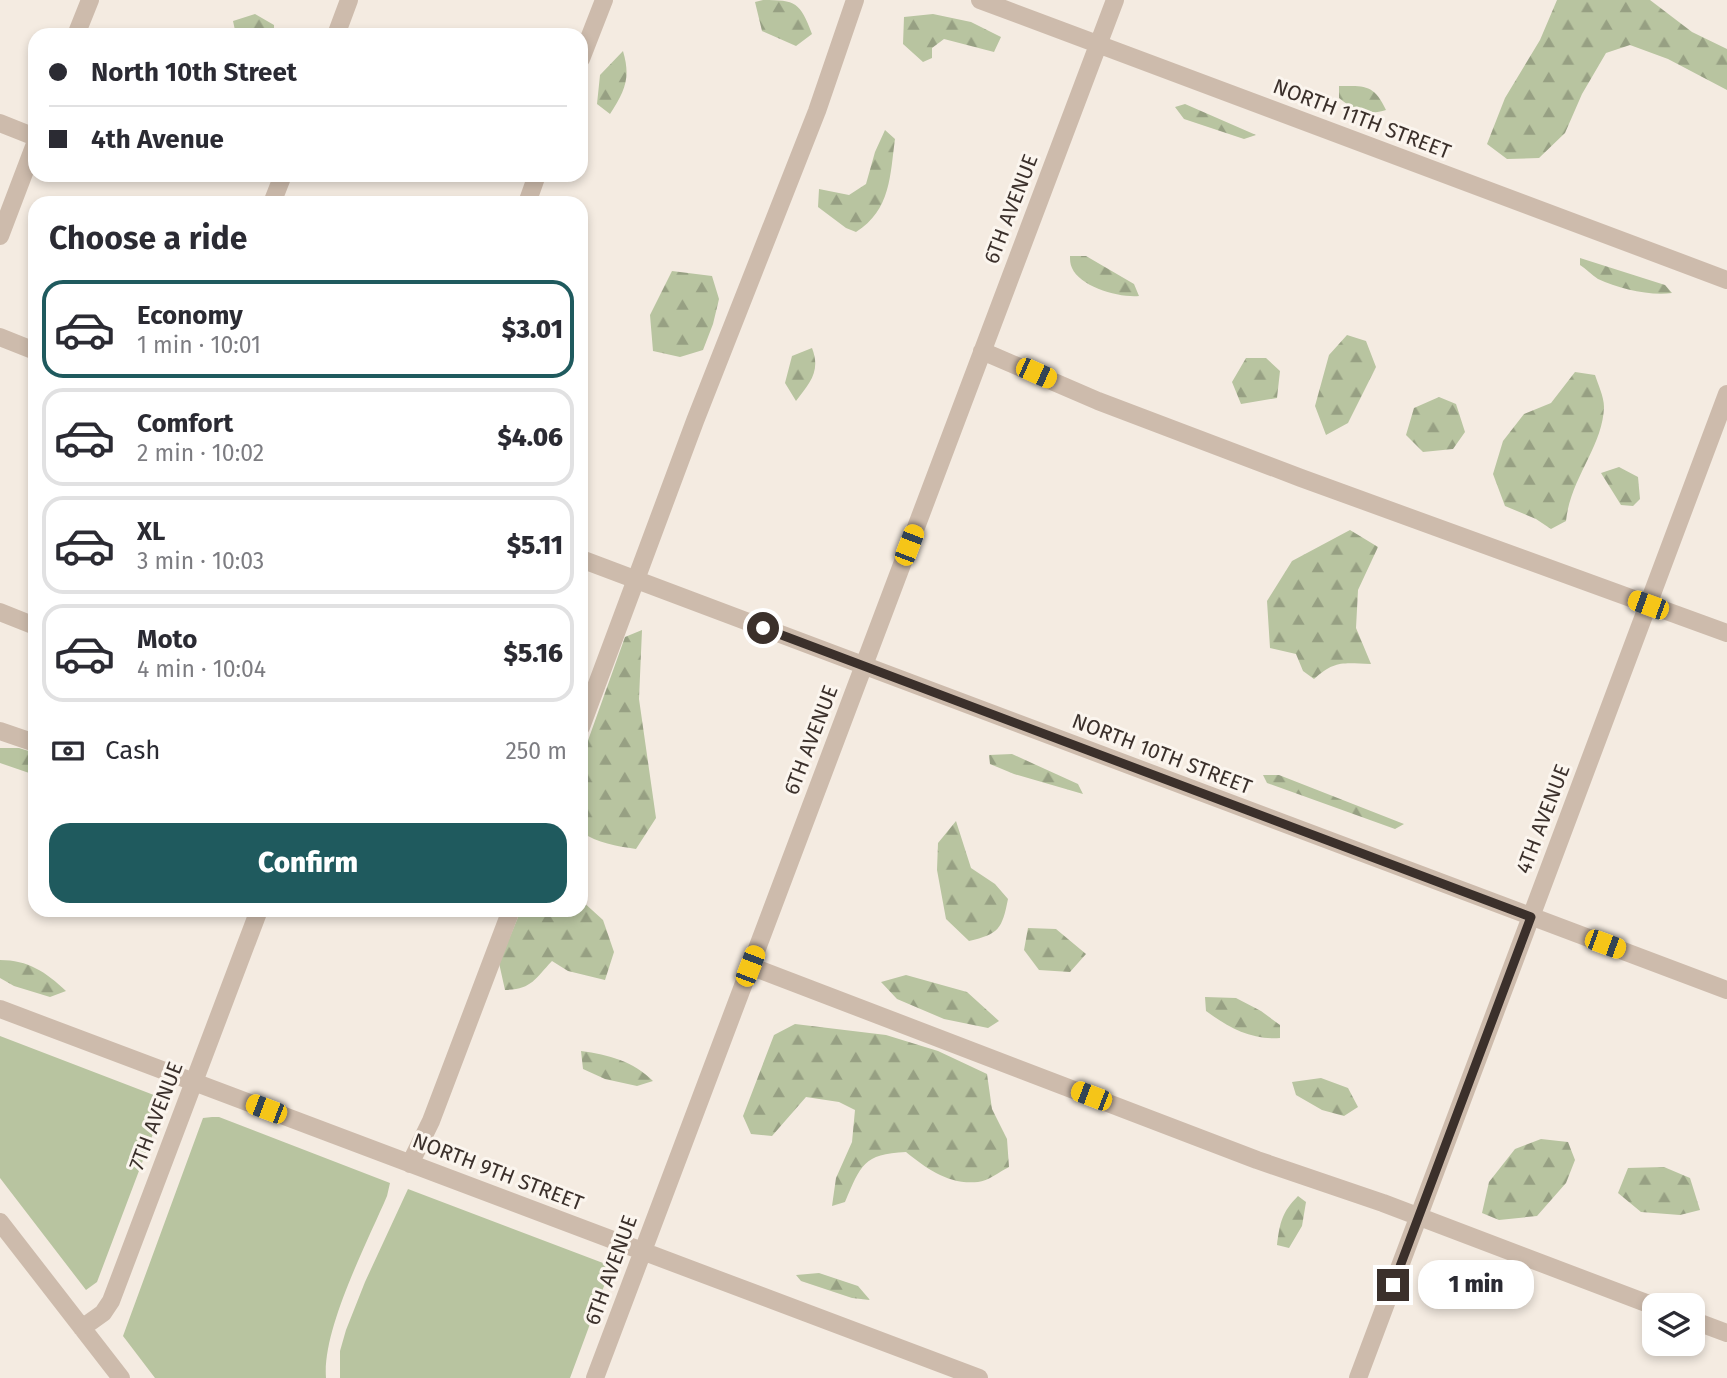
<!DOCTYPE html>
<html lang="en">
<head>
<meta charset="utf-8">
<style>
	body { margin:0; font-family:"Fira Sans",sans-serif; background:#f7f7f7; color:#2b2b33; height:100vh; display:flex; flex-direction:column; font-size:26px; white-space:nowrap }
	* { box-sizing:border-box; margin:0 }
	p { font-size:23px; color:#7c7c81 }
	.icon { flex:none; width:38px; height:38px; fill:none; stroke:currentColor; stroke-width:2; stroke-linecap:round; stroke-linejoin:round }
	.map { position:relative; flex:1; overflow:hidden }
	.side { position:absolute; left:28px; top:196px; width:560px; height:721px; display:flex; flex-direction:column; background:#fff; border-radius:21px; box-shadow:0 4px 10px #0003 }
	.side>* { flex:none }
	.guide { position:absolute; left:28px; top:28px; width:560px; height:154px; border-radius:21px; box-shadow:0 4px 10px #0003; display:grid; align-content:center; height:154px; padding:0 21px; background:#fff }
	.fabs { position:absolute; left:1642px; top:1293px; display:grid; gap:14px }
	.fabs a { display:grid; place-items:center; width:63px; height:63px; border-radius:14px; background:#fff; box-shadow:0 4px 10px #0003; font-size:35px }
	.end { position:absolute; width:32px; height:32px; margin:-16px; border:9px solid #3b302b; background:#fff; box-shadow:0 0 0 4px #fff }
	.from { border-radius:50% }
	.bubble { position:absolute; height:49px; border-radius:21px; background:#fff; box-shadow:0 4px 10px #0003; font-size:23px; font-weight:800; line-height:49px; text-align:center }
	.car { position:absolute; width:21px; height:42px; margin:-21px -10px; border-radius:9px; box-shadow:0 0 5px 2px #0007; background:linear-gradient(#f5c518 24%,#345 0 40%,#f5c518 0 76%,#345 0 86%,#f5c518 0) }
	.guide b { display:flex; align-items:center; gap:24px; height:66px; font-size:26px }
	.guide b+b { border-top:2px solid #e1e1e2 }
	.guide i { width:18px; height:18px; background:#2b2b33 }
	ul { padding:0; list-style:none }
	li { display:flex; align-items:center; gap:21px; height:98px; margin:0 14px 10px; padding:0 7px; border:4px solid #e1e1e2; border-radius:21px }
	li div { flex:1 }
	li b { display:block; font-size:26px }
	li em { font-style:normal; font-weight:800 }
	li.on { border-color:#1f5a5e }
	li>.icon { width:63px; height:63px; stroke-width:1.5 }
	h2 { padding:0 21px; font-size:32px; line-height:84px }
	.pay { display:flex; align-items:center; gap:18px; height:77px; padding:0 21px; font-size:26px }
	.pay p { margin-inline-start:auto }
	.action { display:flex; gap:14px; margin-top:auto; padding:14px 21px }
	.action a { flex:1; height:80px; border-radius:21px; background:#1f5a5e; color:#fff; font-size:28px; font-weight:800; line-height:80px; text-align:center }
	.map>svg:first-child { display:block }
	.green { fill:#b8c4a0 }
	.forest { fill:url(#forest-firs) }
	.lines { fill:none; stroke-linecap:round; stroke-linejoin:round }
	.minor { stroke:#cdbbac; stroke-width:18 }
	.route { stroke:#3b302b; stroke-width:9 }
	.labels { text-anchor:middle; stroke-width:6; stroke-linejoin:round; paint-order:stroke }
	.street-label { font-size:21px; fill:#3b302b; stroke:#fbf5ee }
</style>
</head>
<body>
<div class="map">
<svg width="1727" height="1378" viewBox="0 0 1727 1378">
	<defs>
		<pattern id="forest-firs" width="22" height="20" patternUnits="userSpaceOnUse" patternTransform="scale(1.75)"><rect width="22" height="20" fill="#b8c4a0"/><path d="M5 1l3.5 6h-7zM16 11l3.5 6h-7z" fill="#97a083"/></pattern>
	</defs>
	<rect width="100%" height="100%" fill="#f4ebe1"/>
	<path class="green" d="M0 1036 159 1097 165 1102 97 1282 86 1290 0 1178Z
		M212 1117H219L390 1183 387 1196C367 1243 322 1329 326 1378H155L123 1336 203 1118Z
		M408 1189 603 1263 607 1268V1278L570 1378H340V1351L346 1330 365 1282Z"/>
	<path class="forest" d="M763 0C796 0 800 2 812 34L796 46 762 31 755 2Z
		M1557 0H1650L1692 32 1727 49V90L1668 59 1630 45 1606 53 1582 94 1565 133 1539 158 1507 159 1487 144 1505 98 1540 40Z
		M255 14 274 25V35H236L233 21Z
		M933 14 971 22 1001 37 994 52 944 39 932 48V58L923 62 903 44 904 17Z
		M623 51C631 78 625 91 610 114L597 104 600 75Z
		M1339 86C1365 86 1374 84 1386 110 1368 116 1354 110 1339 98Z
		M1185 104 1256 135 1244 139 1184 119 1175 107Z
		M885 130 895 139C890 175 891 210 856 232L846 228 818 207 819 189 849 195 866 184 875 152Z
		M1070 256H1086L1134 284 1139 296C1120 298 1080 287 1072 268 1070 264 1070 260 1070 256Z
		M1580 258 1665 285 1672 293C1650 296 1619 289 1598 279 1592 275 1586 269 1580 265Z
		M672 271 712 276 719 299 713 324 703 350 680 357 653 351 650 315Z
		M1347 335 1366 341 1376 367 1348 423 1326 435 1315 406 1329 355Z
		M812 348C821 371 810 383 796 401L785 383 792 356Z
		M1246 358H1266L1280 371 1277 398 1241 404 1232 382Z
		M1575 372 1595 375C1598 384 1604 397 1604 407 1603 446 1570 479 1566 521L1551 529 1536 519 1505 506 1493 474 1503 441 1524 414 1551 403Z
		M1439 397 1456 404 1465 432 1453 449 1423 452 1406 435 1414 408Z
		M1619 467 1638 477 1640 499 1633 506 1621 505 1601 473Z
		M1350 530 1378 547 1358 590 1356 628 1371 664C1343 663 1335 660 1314 679L1303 671 1296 654 1270 648 1267 601 1292 561Z
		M642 630 639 699 656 818 636 849C616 846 598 843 581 832V760L625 637Z
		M0 748H19L35 753V775L0 763Z
		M1012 754 1078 784 1083 794 1014 774 990 764 989 755Z
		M1263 775H1279L1404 824 1395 829 1267 783Z
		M956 821 971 868 995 884 1008 899C1002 929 999 934 969 941L946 919 937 870 938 843Z
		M581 900 603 920 614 952 605 980 568 971 552 961C534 980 532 989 505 990L499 963 521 910H581Z
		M1028 928 1056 929 1086 954 1070 972 1039 970 1024 950Z
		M0 960C28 960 46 972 66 991L50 997 14 986 0 978Z
		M906 975 967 992 999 1021 988 1028 944 1019 897 999 881 982Z
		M1205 997 1236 998 1261 1011 1280 1025V1038C1251 1040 1229 1028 1206 1011Z
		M795 1024 886 1035 938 1051 987 1074 992 1109 1007 1139 1009 1167C999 1172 988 1181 978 1182 949 1185 927 1169 906 1152 863 1154 861 1165 845 1202L832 1206 836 1178 852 1142 855 1110 839 1102 806 1097 772 1136 751 1134 743 1116 774 1035Z
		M581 1051C609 1055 633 1061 653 1081L637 1086 605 1079 583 1069Z
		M1321 1078 1348 1088 1358 1107 1344 1116 1322 1110 1296 1095 1292 1082Z
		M1541 1139 1568 1142 1575 1160 1566 1183 1537 1216 1499 1220 1482 1213 1489 1182 1515 1149Z
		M1664 1167 1690 1178 1700 1210 1680 1215 1641 1212 1618 1193 1628 1168Z
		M1298 1196 1306 1202 1302 1226 1289 1248 1277 1245C1280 1222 1282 1212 1298 1196Z
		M819 1273 858 1286 870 1300 852 1298 801 1281 796 1275Z"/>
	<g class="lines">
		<path class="minor" d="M980 0 1727 280
			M76 35 90 0
			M336 35 349 0
			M581 59 604 0
			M0 123 35 137
			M272 203 283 175
			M527 203 537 175
			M0 236 35 144
			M0 337 35 351
			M982 351 1098 401 1301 478 1727 633
			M581 559 1727 990
			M0 612 35 626
			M581 727 695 421 817 111 855 0
			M0 731 35 743
			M750 966 1257 1160 1383 1203 1654 1306
			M0 1009 979 1378
			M410 1164 431 1121 511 910
			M0 1222 121 1378
			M1692 1320 1727 1333
			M82 1328 103 1313 111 1301 259 910
			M595 1378 1115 0
			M1358 1378 1727 394"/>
	</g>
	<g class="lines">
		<path class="route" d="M763 628 1531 917 1393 1285"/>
	</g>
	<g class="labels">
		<g class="street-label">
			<text transform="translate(1362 119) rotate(21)" y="7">NORTH 11TH STREET</text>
			<text transform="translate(1011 209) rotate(-69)" y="7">6TH AVENUE</text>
			<text transform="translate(811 740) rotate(-69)" y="7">6TH AVENUE</text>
			<text transform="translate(1162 754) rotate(21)" y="7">NORTH 10TH STREET</text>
			<text transform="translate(1543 819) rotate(-69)" y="7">4TH AVENUE</text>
			<text transform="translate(156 1116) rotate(-69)" y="7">7TH AVENUE</text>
			<text transform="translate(498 1172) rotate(21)" y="7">NORTH 9TH STREET</text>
			<text transform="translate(611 1270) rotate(-70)" y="7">6TH AVENUE</text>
		</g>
	</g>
</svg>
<div class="fabs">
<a><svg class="icon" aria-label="layers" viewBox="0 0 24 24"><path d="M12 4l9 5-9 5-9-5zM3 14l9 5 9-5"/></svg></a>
</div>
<i class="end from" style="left:763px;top:628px"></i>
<i class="end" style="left:1393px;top:1285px"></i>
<div class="bubble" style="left:1418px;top:1260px;width:116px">1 min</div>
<i class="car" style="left:1036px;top:373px;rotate:114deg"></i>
<i class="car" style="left:909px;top:545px;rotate:21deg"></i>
<i class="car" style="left:1648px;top:605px;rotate:290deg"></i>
<i class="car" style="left:1605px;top:944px;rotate:110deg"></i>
<i class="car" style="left:750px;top:966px;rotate:21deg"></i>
<i class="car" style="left:1091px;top:1096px;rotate:291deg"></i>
<i class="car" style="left:266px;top:1109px;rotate:291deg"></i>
<div class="guide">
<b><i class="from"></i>North 10th Street</b>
<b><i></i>4th Avenue</b>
</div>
<section class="side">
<h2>Choose a ride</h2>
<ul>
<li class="on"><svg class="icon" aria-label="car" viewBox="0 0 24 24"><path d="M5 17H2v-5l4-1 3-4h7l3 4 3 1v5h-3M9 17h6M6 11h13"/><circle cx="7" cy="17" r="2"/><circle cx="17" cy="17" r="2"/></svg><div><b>Economy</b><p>1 min · 10:01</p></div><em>$3.01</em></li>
<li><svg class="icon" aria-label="car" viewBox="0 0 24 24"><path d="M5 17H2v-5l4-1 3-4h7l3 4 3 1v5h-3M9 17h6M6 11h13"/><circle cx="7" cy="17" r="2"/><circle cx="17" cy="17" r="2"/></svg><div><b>Comfort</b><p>2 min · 10:02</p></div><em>$4.06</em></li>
<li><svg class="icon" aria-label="car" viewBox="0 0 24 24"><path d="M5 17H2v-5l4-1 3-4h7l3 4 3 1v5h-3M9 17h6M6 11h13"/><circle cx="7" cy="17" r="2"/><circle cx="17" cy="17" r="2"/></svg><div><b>XL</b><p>3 min · 10:03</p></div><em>$5.11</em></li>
<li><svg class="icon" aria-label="car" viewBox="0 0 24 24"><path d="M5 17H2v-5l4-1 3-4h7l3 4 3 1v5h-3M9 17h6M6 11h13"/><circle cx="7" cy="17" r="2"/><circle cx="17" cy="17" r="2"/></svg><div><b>Moto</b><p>4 min · 10:04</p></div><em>$5.16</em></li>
</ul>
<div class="pay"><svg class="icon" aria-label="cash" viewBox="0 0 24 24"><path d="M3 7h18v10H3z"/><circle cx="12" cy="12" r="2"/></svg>Cash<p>250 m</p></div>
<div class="action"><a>Confirm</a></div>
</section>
</div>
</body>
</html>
